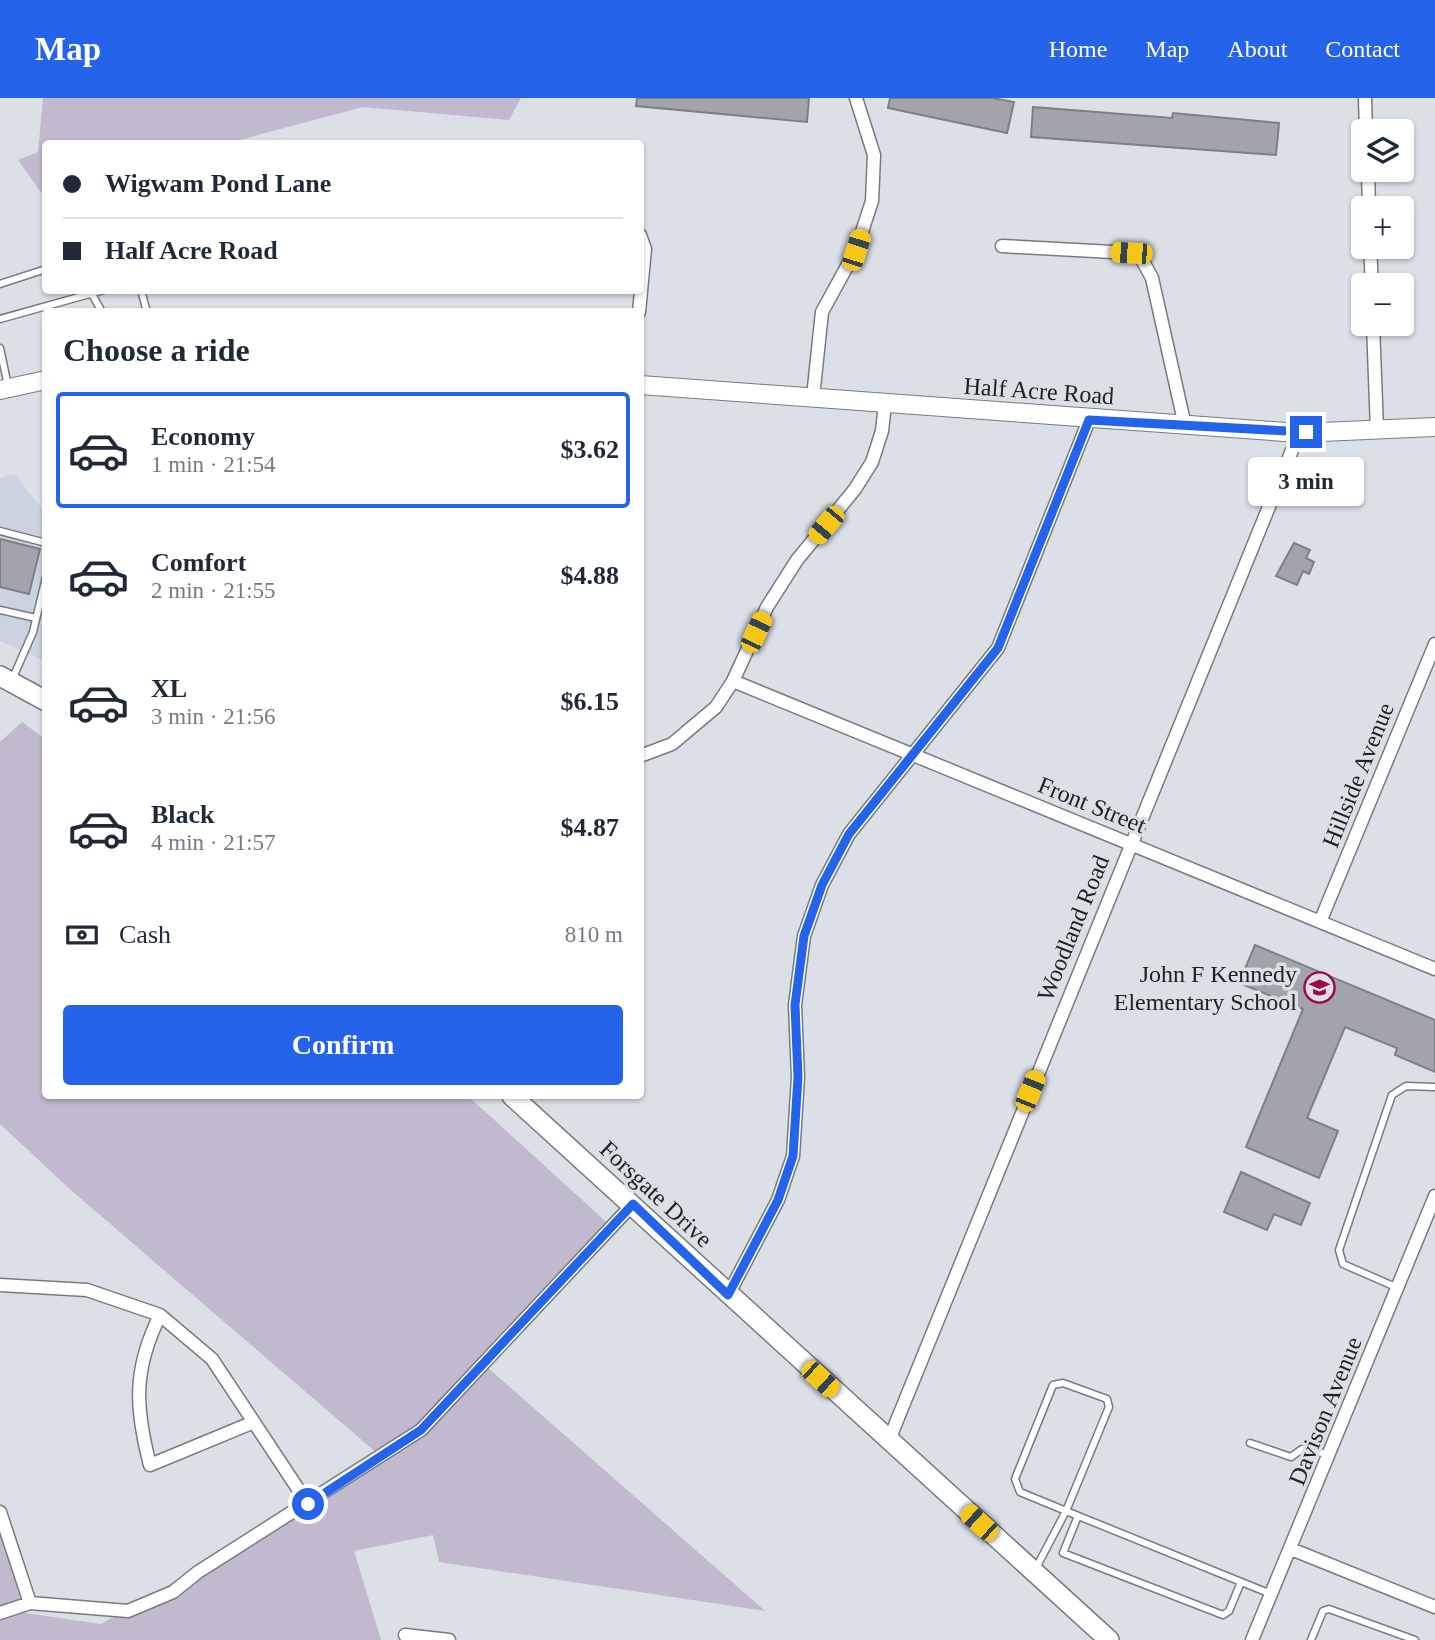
<!DOCTYPE html>
<html lang="en">
<head>
<meta charset="utf-8">
<style>
	body { margin:0; font-family:Georgia,serif; background:#f2f2f3; color:#1f2937; height:100vh; display:flex; flex-direction:column; font-size:26px; white-space:nowrap }
	* { box-sizing:border-box; margin:0 }
	p { font-size:23px; color:#747a83 }
	.icon { flex:none; width:38px; height:38px; fill:none; stroke:currentColor; stroke-width:2; stroke-linecap:round; stroke-linejoin:round }
	.map { position:relative; flex:1; overflow:hidden }
	.sheet { position:absolute; left:42px; top:210px; width:602px; height:791px; display:flex; flex-direction:column; background:#fff; border-radius:7px; box-shadow:0 2px 5px #0004 }
	.sheet>* { flex:none }
	.banner { position:absolute; left:42px; top:42px; width:602px; height:154px; border-radius:7px; box-shadow:0 2px 5px #0004; display:grid; align-content:center; height:154px; padding:0 21px; background:#fff }
	.buttons { position:absolute; left:1351px; top:21px; display:grid; gap:14px }
	.buttons a { display:grid; place-items:center; width:63px; height:63px; border-radius:7px; background:#fff; box-shadow:0 2px 5px #0004; font-size:35px }
	.end { position:absolute; width:32px; height:32px; margin:-16px; border:9px solid #2563eb; background:#fff; box-shadow:0 0 0 4px #fff }
	.from { border-radius:50% }
	.bubble { position:absolute; height:49px; border-radius:7px; background:#fff; box-shadow:0 2px 5px #0004; font-size:23px; font-weight:800; line-height:49px; text-align:center }
	.car { position:absolute; width:21px; height:42px; margin:-21px -10px; border-radius:9px; box-shadow:0 0 5px 2px #0007; background:linear-gradient(#f5c518 24%,#345 0 40%,#f5c518 0 76%,#345 0 86%,#f5c518 0) }
	.banner b { display:flex; align-items:center; gap:24px; height:66px; font-size:26px }
	.banner b+b { border-top:2px solid #e0e1e3 }
	.banner i { width:18px; height:18px; background:#1f2937 }
	ul { padding:0; list-style:none }
	li { display:flex; align-items:center; gap:21px; height:116px; margin:0 14px 10px; padding:0 7px; border:4px solid transparent; border-radius:7px }
	li div { flex:1 }
	li b { display:block; font-size:26px }
	li em { font-style:normal; font-weight:800 }
	li.selected { border-color:#2563eb }
	li>.icon { width:63px; height:63px; stroke-width:1.5 }
	h2 { padding:0 21px; font-size:32px; line-height:84px }
	.pay { display:flex; align-items:center; gap:18px; height:77px; padding:0 21px; font-size:26px }
	.pay p { margin-inline-start:auto }
	.primary-button { display:flex; gap:14px; margin-top:auto; padding:14px 21px }
	.primary-button a { flex:1; height:80px; border-radius:7px; background:#2563eb; color:#fff; font-size:28px; font-weight:800; line-height:80px; text-align:center }
	header { display:flex; align-items:center; gap:42px; box-sizing:border-box; height:98px; padding:0 35px; background:#2563eb; color:#fff }
	header strong { font-size:33px }
	nav { display:flex; gap:38px; margin-inline-start:auto; font-size:24px }
	.map>svg:first-child { display:block }
	.built { fill:#cbd2e0 }
	.green { fill:#c1b9ce }
	.building { fill:#a3a3ab; stroke:#7e7f86; stroke-width:2 }
	.lines { fill:none; stroke-linecap:round; stroke-linejoin:round }
	.lane-casing { stroke:#777b81; stroke-width:9 }
	.street-casing { stroke:#777b81; stroke-width:15 }
	.secondary-casing { stroke:#777b81; stroke-width:20 }
	.primary-casing { stroke:#777b81; stroke-width:22 }
	.lane { stroke:#fff; stroke-width:6 }
	.street { stroke:#fff; stroke-width:12 }
	.secondary { stroke:#fff; stroke-width:18 }
	.primary { stroke:#fff; stroke-width:19 }
	.route { stroke:#2563eb; stroke-width:9 }
	.labels { text-anchor:middle; stroke-width:7; stroke-linejoin:round; paint-order:stroke }
	.street-label { font-size:24px; fill:#202124; stroke:#dbdfe6 }
	.poi-label { font-size:24px; fill:#202124; stroke:#dbdfe6; text-anchor:end }
</style>
</head>
<body>
<header>
<strong>Map</strong>
<nav><a>Home</a><a>Map</a><a>About</a><a>Contact</a></nav>
</header>
<div class="map">
<svg width="1435" height="1542" viewBox="0 0 1435 1542">
	<rect width="100%" height="100%" fill="#dbdfe6"/>
	<path class="built" d="M15 376 45 415V563L0 543V380Z"/>
	<path class="green" d="M43 0H521L509 22 363 9 228 45 46 46 45 100 18 62 38 54Z
		M22 624 45 641 46 998H468L614 1131 487 1269 765 1513 439 1464 433 1437 354 1453 381 1542H0V1429L25 1515 101 1526 385 1362 72 1093 0 1026V644Z"/>
	<path class="building" d="M637 0H809L807 24 636 8Z
		M890 0H992L1014 4 1007 35 888 10Z
		M1033 9 1172 20 1173 15 1279 25 1276 57 1031 39Z
		M0 441 40 451 29 496 0 489Z
		M1294 445 1310 452 1306 460 1314 464 1309 476 1303 473 1297 487 1276 478Z
		M1255 847 1435 922V974L1395 957 1397 950 1345 929 1307 1020 1338 1033 1319 1080 1246 1049 1303 911 1239 885Z
		M1241 1074 1310 1105 1301 1127 1274 1116 1267 1132 1224 1114Z"/>
	<g class="lines">
		<defs>
			<path id="lane" d="M0 186 46 171
				M141 192 147 214
				M92 196 102 214
				M0 221 104 192
				M0 250 8 288
				M0 433 46 445
				M0 512 36 520
				M12 582 33 534 46 479
				M1398 1190 1343 1166 1339 1152 1392 997 1406 988 1435 989
				M1250 1345 1291 1359 1302 1351 1328 1356
				M1078 1418 1063 1455 1223 1517 1229 1513 1241 1484
				M1035 1472 1066 1413 1020 1394 1015 1381 1053 1287 1063 1285 1107 1301 1109 1309 1066 1413 1271 1496
				M1311 1542 1323 1513 1329 1511 1415 1542"/>
			<path id="street" d="M1365 0 1366 33
				M1368 72 1369 110
				M1002 148 1131 155 1141 160 1152 180 1185 328
				M1370 149 1372 187
				M639 214 645 151 640 137
				M1373 226 1377 332
				M813 299 822 214 856 152 872 103 874 57 856 0
				M733 583 1435 871
				M640 658 672 646 716 609 733 583 767 509 797 462 855 391 872 364 882 333 885 306
				M1320 824 1435 546
				M0 1187 87 1192 160 1217 212 1261 308 1406
				M728 1197 778 1102 793 1058 798 979 795 907 804 838 822 787 849 736 998 550 1089 322
				M160 1217C133 1272 135 1309 150 1367L254 1324
				M889 1342 1299 335
				M0 1414 30 1505
				M1291 1451 1435 1509
				M0 1515 30 1505 128 1513 173 1494 198 1474 421 1332 633 1106
				M405 1537 449 1542
				M1252 1542 1435 1098"/>
			<path id="secondary" d="M640 287 1299 335 1435 329
				M0 292 46 282"/>
			<path id="primary" d="M0 578 46 603
				M512 998 1109 1542"/>
		</defs>
		<use href="#lane" class="lane-casing"/>
		<use href="#street" class="street-casing"/>
		<use href="#secondary" class="secondary-casing"/>
		<use href="#primary" class="primary-casing"/>
		<use href="#lane" class="lane"/>
		<use href="#street" class="street"/>
		<use href="#secondary" class="secondary"/>
		<use href="#primary" class="primary"/>
	</g>
	<g class="lines">
		<path class="route" d="M308 1406 421 1332 633 1106 728 1197 778 1102 793 1058 798 979 795 907 804 838 822 787 849 736 998 550 1089 322 1306 334"/>
	</g>
	<defs>
		<symbol id="school-ring" viewBox="-11 -11 22 22"><circle r="9.5" fill="#dbdfe6" stroke="#a00749" stroke-width="1.5"/><path d="M0-5L7-2L0 1L-7-2ZM-4 1L0 2.5L4 1V4Q0 6-4 4Z" fill="#a00749"/></symbol>
	</defs>
	<g fill-rule="evenodd">
		<use href="#school-ring" x="1302" y="872" width="35" height="35"/>
	</g>
	<g class="labels">
		<g class="street-label">
			<text transform="translate(1039 293) rotate(4)" y="8">Half Acre Road</text>
			<text transform="translate(1358 677) rotate(-68)" y="8">Hillside Avenue</text>
			<text transform="translate(1092 707) rotate(22)" y="8">Front Street</text>
			<text transform="translate(1073 830) rotate(-68)" y="8">Woodland Road</text>
			<text transform="translate(656 1096) rotate(43)" y="8">Forsgate Drive</text>
			<text transform="translate(1325 1313) rotate(-68)" y="8">Davison Avenue</text>
		</g>
		<g class="poi-label">
			<text x="1297" y="884">John F Kennedy<tspan x="1297" dy="28">Elementary School</tspan></text>
		</g>
	</g>
</svg>
<div class="buttons">
<a><svg class="icon" aria-label="layers" viewBox="0 0 24 24"><path d="M12 4l9 5-9 5-9-5zM3 14l9 5 9-5"/></svg></a>
<a>+</a>
<a>−</a>
</div>
<i class="end from" style="left:308px;top:1406px"></i>
<i class="end" style="left:1306px;top:334px"></i>
<div class="bubble" style="left:1248px;top:359px;width:116px">3 min</div>
<i class="car" style="left:856px;top:152px;rotate:18deg"></i>
<i class="car" style="left:1131px;top:155px;rotate:273deg"></i>
<i class="car" style="left:826px;top:427px;rotate:220deg"></i>
<i class="car" style="left:756px;top:534px;rotate:25deg"></i>
<i class="car" style="left:1030px;top:993px;rotate:22deg"></i>
<i class="car" style="left:820px;top:1281px;rotate:132deg"></i>
<i class="car" style="left:979px;top:1425px;rotate:312deg"></i>
<div class="banner">
<b><i class="from"></i>Wigwam Pond Lane</b>
<b><i></i>Half Acre Road</b>
</div>
<section class="sheet">
<h2>Choose a ride</h2>
<ul>
<li class="selected"><svg class="icon" aria-label="car" viewBox="0 0 24 24"><path d="M5 17H2v-5l4-1 3-4h7l3 4 3 1v5h-3M9 17h6M6 11h13"/><circle cx="7" cy="17" r="2"/><circle cx="17" cy="17" r="2"/></svg><div><b>Economy</b><p>1 min · 21:54</p></div><em>$3.62</em></li>
<li><svg class="icon" aria-label="car" viewBox="0 0 24 24"><path d="M5 17H2v-5l4-1 3-4h7l3 4 3 1v5h-3M9 17h6M6 11h13"/><circle cx="7" cy="17" r="2"/><circle cx="17" cy="17" r="2"/></svg><div><b>Comfort</b><p>2 min · 21:55</p></div><em>$4.88</em></li>
<li><svg class="icon" aria-label="car" viewBox="0 0 24 24"><path d="M5 17H2v-5l4-1 3-4h7l3 4 3 1v5h-3M9 17h6M6 11h13"/><circle cx="7" cy="17" r="2"/><circle cx="17" cy="17" r="2"/></svg><div><b>XL</b><p>3 min · 21:56</p></div><em>$6.15</em></li>
<li><svg class="icon" aria-label="car" viewBox="0 0 24 24"><path d="M5 17H2v-5l4-1 3-4h7l3 4 3 1v5h-3M9 17h6M6 11h13"/><circle cx="7" cy="17" r="2"/><circle cx="17" cy="17" r="2"/></svg><div><b>Black</b><p>4 min · 21:57</p></div><em>$4.87</em></li>
</ul>
<div class="pay"><svg class="icon" aria-label="cash" viewBox="0 0 24 24"><path d="M3 7h18v10H3z"/><circle cx="12" cy="12" r="2"/></svg>Cash<p>810 m</p></div>
<div class="primary-button"><a>Confirm</a></div>
</section>
</div>
</body>
</html>
